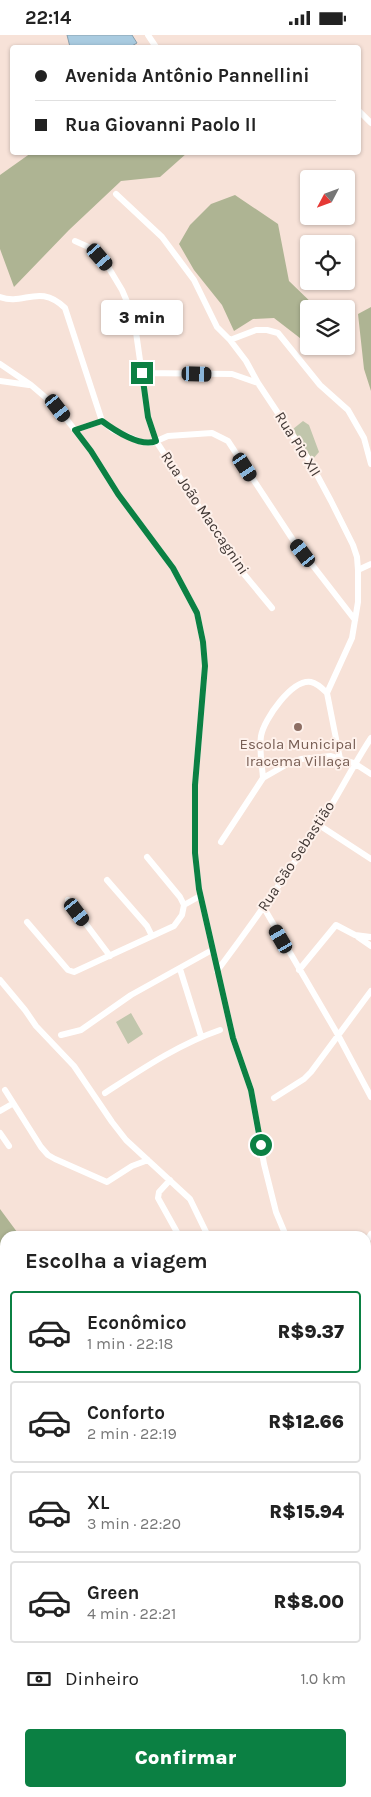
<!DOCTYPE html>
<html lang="pt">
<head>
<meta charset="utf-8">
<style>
	body { margin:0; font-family:Karla,sans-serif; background:#f6f6f6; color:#222; height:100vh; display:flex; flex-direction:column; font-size:19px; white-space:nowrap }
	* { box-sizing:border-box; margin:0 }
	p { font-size:16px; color:#767676 }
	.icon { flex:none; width:28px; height:28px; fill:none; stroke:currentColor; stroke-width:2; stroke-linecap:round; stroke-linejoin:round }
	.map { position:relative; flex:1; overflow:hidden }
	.side { position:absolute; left:0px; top:1196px; width:371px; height:566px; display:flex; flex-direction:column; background:#fff; border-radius:15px 15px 0 0; box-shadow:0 1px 4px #0004 }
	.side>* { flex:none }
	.top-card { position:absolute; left:10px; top:10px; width:351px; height:110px; border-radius:5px; box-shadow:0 1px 4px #0004; display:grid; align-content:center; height:110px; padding:0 25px; background:#fff }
	.needle { width:32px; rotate:229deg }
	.controls { position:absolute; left:300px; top:135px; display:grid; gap:10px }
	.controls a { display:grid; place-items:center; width:55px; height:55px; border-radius:5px; background:#fff; box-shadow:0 1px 4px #0004; font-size:25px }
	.end { position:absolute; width:22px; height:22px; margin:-11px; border:6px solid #0b8043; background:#fff; box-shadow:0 0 0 2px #fff }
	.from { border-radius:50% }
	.bubble { position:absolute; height:35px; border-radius:5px; background:#fff; box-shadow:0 1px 4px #0004; font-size:16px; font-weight:800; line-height:35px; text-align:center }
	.car { position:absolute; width:15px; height:30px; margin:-15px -8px; border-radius:6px; box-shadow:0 0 4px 1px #0007; background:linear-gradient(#222 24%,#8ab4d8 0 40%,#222 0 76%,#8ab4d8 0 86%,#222 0) }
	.top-card b { display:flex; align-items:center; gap:18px; height:48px; font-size:19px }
	.top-card b+b { border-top:1px solid #e0e0e0 }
	.top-card i { width:12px; height:12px; background:#222 }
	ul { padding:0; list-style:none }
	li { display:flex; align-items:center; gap:15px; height:82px; margin:0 10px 8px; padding:0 15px; border:2px solid #e0e0e0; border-radius:5px }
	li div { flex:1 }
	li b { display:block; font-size:19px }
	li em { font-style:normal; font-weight:800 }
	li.active { border-color:#0b8043 }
	li>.icon { width:45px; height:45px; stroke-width:1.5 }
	h2 { padding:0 25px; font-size:22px; line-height:60px }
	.pay { display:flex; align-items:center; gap:12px; height:55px; padding:0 25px; font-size:19px }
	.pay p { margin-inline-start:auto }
	.action { display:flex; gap:10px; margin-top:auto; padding:10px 25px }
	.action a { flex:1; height:58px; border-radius:5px; background:#0b8043; color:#fff; font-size:20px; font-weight:800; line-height:58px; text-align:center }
	.status { display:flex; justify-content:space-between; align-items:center; height:35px; padding:0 25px; background:#fff; direction:ltr }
	.status svg { height:14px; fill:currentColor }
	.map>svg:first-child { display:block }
	.green { fill:#c1c6ac }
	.forest { fill:#aeb493 }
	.water { fill:#a9cbe0; stroke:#8a9fac }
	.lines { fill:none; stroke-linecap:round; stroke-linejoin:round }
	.stream { stroke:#8a9fac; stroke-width:2 }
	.street { stroke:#fff; stroke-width:6 }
	.secondary { stroke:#fff; stroke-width:9 }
	.primary { stroke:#fff; stroke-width:10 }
	.route { stroke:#0b8043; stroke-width:6 }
	.education-dot { fill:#8d6e63; stroke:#fef1eb; stroke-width:2 }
	.labels { text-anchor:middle; stroke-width:4; stroke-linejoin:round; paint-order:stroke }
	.street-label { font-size:15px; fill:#403734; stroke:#fef1eb }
	.education-label { font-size:15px; fill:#785e54; stroke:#fef1eb }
</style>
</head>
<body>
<div class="status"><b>22:14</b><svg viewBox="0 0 49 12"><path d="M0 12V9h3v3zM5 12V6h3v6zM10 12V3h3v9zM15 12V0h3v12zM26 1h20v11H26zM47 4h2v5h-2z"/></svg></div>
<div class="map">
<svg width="371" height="1762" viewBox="0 0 371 1762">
	<rect width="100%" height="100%" fill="#f7e2d8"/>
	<path class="green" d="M303 386 309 390 319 417 312 425 293 394Z
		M131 978 143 999 128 1009 116 987Z"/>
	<path class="forest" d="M31 118H187L160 142 121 146 69 195 14 252 0 214V140Z
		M235 160 278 189 289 246 318 274H309V310L274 283 253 284 234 296 222 270 194 235 179 209 190 190 211 169Z
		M371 272V356L364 334 358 279Z
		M0 1174 20 1201H5V1242L0 1250Z
		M0 1302 5 1306V1536L0 1537Z"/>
	<path class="water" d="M67 0H132L137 8 130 12H70Z"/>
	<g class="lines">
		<path class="stream" d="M370 1378H371
			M366 1620 371 1618"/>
		<path class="street" d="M148 0 156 12
			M359 76 371 88
			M116 159 162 202 194 245 217 292 230 305 246 326 258 348
			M75 206 93 214 107 230 122 255 134 283 148 382 156 406 239 533 272 573
			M0 262C24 271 39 248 65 273L102 386 113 395 141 407 152 408 168 401 212 398 228 406 293 505 355 585
			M230 305 256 295H267L278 298 320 350 348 375 364 403 371 429
			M0 329 31 350 58 373 91 416 118 459 173 533 197 578 203 607 205 631 195 750V818L199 854 233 1003 251 1055 264 1129 276 1177 286 1201
			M142 338 232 339 258 348 309 425 331 466 353 510 357 522 358 535V567L352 603 327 658 340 724
			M0 346 29 350
			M75 395 102 386
			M358 535 371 529
			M263 743C262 729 259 715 261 701 264 684 292 644 311 647 317 648 323 654 327 658
			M319 790 371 824
			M221 807 263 743 291 727 301 724 331 721 354 728 371 739
			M147 822 180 862 184 870 200 861
			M107 845 147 891 152 901
			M68 865 110 921
			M264 873 338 1000 371 1062
			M27 887 68 935 74 937 174 891 182 880 184 870
			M358 902 371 911
			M180 934 201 1001
			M299 935 336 890 355 900 371 902
			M217 936C252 889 286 841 318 792 337 763 352 732 371 703
			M0 945 25 975 36 991 74 1031 112 1087 126 1105 190 1164 208 1201
			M61 1000 81 995 131 960 212 915
			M5 1055 41 1112 48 1120 55 1124 107 1147 132 1131 148 1125
			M105 1058C142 1034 179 1009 220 995
			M274 1063 304 1044 311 1037 371 956
			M0 1076 12 1069
			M0 1098 9 1111
			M170 1145 159 1157 158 1163 178 1199
			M368 1204 371 1199
			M0 1476 5 1482
			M366 1519 371 1515
			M232 1758 238 1762"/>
		<path class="secondary" d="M366 1269 371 1262
			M297 1758 300 1762
			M314 1758 317 1762"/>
		<path class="primary" d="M366 1291 371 1273
			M366 1347 371 1342
			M366 1444 371 1453"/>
	</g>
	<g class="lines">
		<path class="route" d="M142 338 148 382 156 406C141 413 114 395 102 386L75 395 91 416 118 459 173 533 197 578 203 607 205 631 195 750V818L199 854 233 1003 251 1055 261 1110"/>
	</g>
	<circle class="education-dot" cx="298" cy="692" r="5"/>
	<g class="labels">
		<g class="street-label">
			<text transform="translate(298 409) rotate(58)" y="5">Rua Pio XII</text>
			<text transform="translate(205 478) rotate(56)" y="5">Rua João Maccagnini</text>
			<text transform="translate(296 821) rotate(-57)" y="5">Rua São Sebastião</text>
		</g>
		<g class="education-label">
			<text x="298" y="714">Escola Municipal<tspan x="298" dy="17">Iracema Villaça</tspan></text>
		</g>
	</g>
</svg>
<div class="controls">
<a><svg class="needle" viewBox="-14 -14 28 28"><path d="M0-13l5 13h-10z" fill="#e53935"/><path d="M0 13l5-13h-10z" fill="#767676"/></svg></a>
<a><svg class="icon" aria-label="locate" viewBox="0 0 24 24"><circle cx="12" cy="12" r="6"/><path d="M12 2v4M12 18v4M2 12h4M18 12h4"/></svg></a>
<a><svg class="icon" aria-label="layers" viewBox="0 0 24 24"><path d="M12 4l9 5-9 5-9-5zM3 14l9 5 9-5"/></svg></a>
</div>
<i class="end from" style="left:261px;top:1110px"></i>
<i class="end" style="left:142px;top:338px"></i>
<div class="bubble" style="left:101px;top:265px;width:82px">3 min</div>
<i class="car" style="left:100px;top:222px;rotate:139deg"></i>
<i class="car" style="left:197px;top:339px;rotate:92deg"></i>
<i class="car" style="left:58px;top:373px;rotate:142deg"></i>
<i class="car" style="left:245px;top:432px;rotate:147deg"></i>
<i class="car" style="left:303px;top:518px;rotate:323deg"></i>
<i class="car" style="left:77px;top:877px;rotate:143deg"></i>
<i class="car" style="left:281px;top:904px;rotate:330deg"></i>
<div class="top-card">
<b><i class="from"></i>Avenida Antônio Pannellini</b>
<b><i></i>Rua Giovanni Paolo II</b>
</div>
<section class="side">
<h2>Escolha a viagem</h2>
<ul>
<li class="active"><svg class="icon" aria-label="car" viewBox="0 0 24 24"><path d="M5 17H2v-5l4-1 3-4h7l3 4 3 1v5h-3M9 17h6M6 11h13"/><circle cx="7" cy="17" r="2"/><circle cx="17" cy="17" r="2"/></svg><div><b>Econômico</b><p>1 min · 22:18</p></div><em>R$9.37</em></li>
<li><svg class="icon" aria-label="car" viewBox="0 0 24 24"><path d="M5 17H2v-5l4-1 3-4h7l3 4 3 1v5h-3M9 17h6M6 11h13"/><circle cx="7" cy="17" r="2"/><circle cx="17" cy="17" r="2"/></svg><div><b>Conforto</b><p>2 min · 22:19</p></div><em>R$12.66</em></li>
<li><svg class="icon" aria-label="car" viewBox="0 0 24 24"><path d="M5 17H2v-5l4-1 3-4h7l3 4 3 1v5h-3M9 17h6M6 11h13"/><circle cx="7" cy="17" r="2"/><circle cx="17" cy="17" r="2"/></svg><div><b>XL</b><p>3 min · 22:20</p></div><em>R$15.94</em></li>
<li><svg class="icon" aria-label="car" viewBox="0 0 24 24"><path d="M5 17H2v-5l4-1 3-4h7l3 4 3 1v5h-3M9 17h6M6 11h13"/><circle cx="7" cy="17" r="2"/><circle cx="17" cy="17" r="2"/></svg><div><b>Green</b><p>4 min · 22:21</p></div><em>R$8.00</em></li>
</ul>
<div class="pay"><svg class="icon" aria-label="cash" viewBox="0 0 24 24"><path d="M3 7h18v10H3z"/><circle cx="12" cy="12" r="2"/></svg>Dinheiro<p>1.0 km</p></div>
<div class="action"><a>Confirmar</a></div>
</section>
</div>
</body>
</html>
